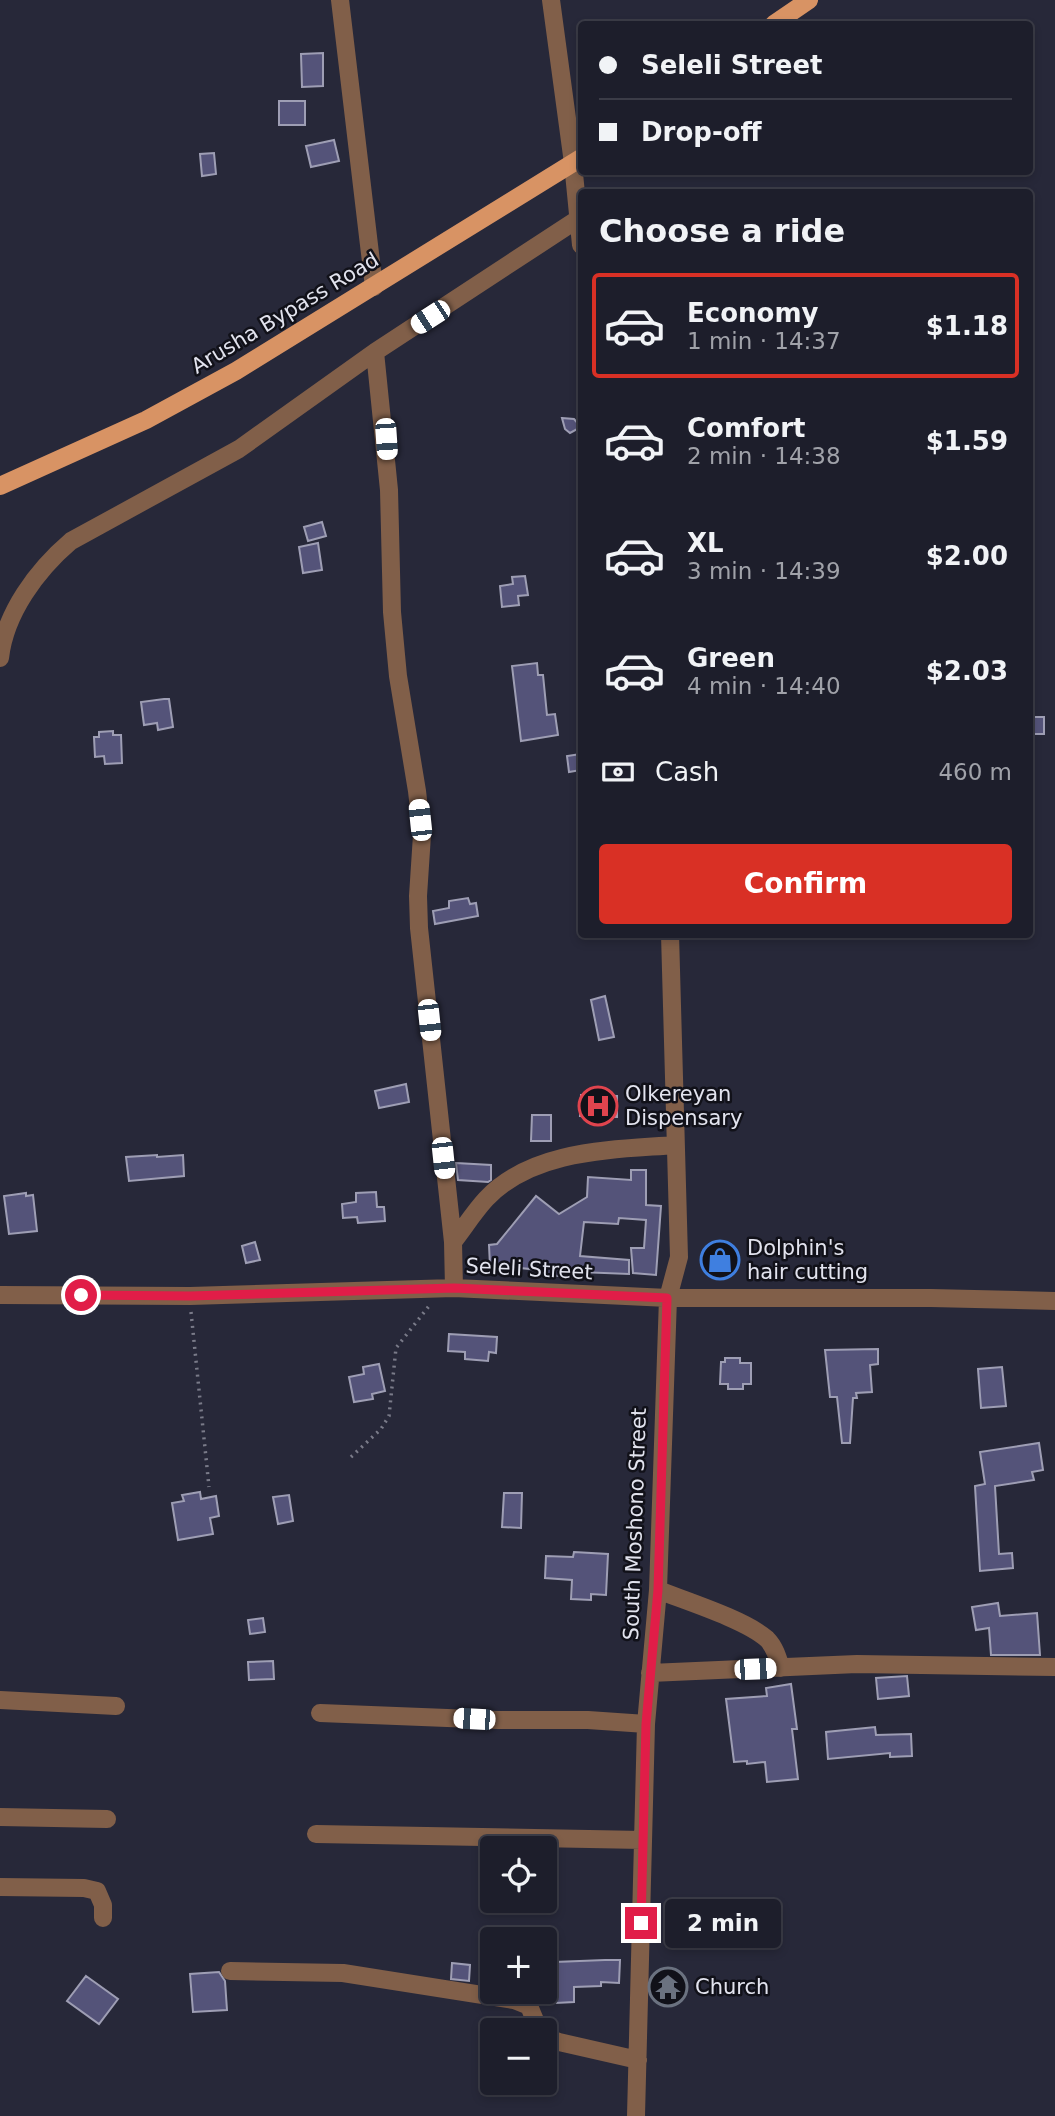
<!DOCTYPE html>
<html lang="en">
<head>
<meta charset="utf-8">
<style>
	body { margin:0; font-family:"DejaVu Sans",sans-serif; background:#252733; color:#f1f3f6; height:100vh; display:flex; flex-direction:column; font-size:26px; white-space:nowrap }
	* { box-sizing:border-box; margin:0 }
	p { font-size:23px; color:#a0a2a9 }
	.icon { flex:none; width:38px; height:38px; fill:none; stroke:currentColor; stroke-width:2; stroke-linecap:round; stroke-linejoin:round }
	.map { position:relative; flex:1; overflow:hidden }
	.drawer { position:absolute; left:578px; top:189px; width:455px; height:749px; display:flex; flex-direction:column; background:#1d1e2b; border-radius:7px; box-shadow:0 4px 10px #0003,0 0 0 2px #3b3c47 }
	.drawer>* { flex:none }
	.banner { position:absolute; left:578px; top:21px; width:455px; height:154px; border-radius:7px; box-shadow:0 4px 10px #0003,0 0 0 2px #3b3c47; display:grid; align-content:center; height:154px; padding:0 21px; background:#1d1e2b }
	.tools { position:absolute; left:480px; top:1836px; display:grid; gap:14px }
	.tools a { display:grid; place-items:center; width:77px; height:77px; border-radius:7px; background:#1d1e2b; box-shadow:0 4px 10px #0003,0 0 0 2px #3b3c47; font-size:35px }
	.end { position:absolute; width:32px; height:32px; margin:-16px; border:9px solid #e11d48; background:#fff; box-shadow:0 0 0 4px #fff }
	.from { border-radius:50% }
	.bubble { position:absolute; height:49px; border-radius:7px; background:#1d1e2b; box-shadow:0 4px 10px #0003,0 0 0 2px #3b3c47; font-size:23px; font-weight:700; line-height:49px; text-align:center }
	.car { position:absolute; width:21px; height:42px; margin:-21px -10px; border-radius:9px; box-shadow:0 0 5px 2px #0007; background:linear-gradient(#fff 24%,#345 0 40%,#fff 0 76%,#345 0 86%,#fff 0) }
	.banner b { display:flex; align-items:center; gap:24px; height:66px; font-size:26px }
	.banner b+b { border-top:2px solid #3b3c47 }
	.banner i { width:18px; height:18px; background:#f1f3f6 }
	ul { padding:0; list-style:none }
	li { display:flex; align-items:center; gap:21px; height:105px; margin:0 14px 10px; padding:0 7px; border:4px solid transparent; border-radius:7px }
	li div { flex:1 }
	li b { display:block; font-size:26px }
	li em { font-style:normal; font-weight:700 }
	li.active { border-color:#d93025 }
	li>.icon { width:63px; height:63px; stroke-width:1.5 }
	h2 { padding:0 21px; font-size:32px; line-height:84px }
	.pay { display:flex; align-items:center; gap:18px; height:77px; padding:0 21px; font-size:26px }
	.pay p { margin-inline-start:auto }
	.cta { display:flex; gap:14px; margin-top:auto; padding:14px 21px }
	.cta a { flex:1; height:80px; border-radius:7px; background:#d93025; color:#fff; font-size:28px; font-weight:700; line-height:80px; text-align:center }
	.map>svg:first-child { display:block }
	.building { fill:#545379; stroke:#9e9eb4; stroke-width:2 }
	.lines { fill:none; stroke-linecap:round; stroke-linejoin:round }
	.path { stroke:#7a7b89; stroke-width:3.5; stroke-dasharray:2 5; stroke-linecap:butt }
	.minor { stroke:#815f49; stroke-width:18 }
	.major { stroke:#d89364; stroke-width:18 }
	.route { stroke:#e11d48; stroke-width:9 }
	.labels { text-anchor:middle; stroke-width:5; stroke-linejoin:round; paint-order:stroke }
	.street-label { font-size:21px; fill:#e2e3ee; stroke:#111119 }
	.poi-label { font-size:21px; fill:#e2e3ee; stroke:#111119; text-anchor:start }
</style>
</head>
<body>
<div class="map">
<svg width="1055" height="2116" viewBox="0 0 1055 2116">
	<rect width="100%" height="100%" fill="#272839"/>
	<path class="building" d="M323 53V86L302 87 301 54Z
		M279 101H305V125H279Z
		M334 140 339 161 311 167 306 146Z
		M214 153 216 174 202 176 200 154Z
		M562 418 574 419 581 427 570 433 565 429Z
		M322 522 326 536 308 541 304 527Z
		M318 543 322 570 303 573 299 547Z
		M525 576 528 595 518 596 519 605 502 607 500 586 513 584 512 577Z
		M537 663 538 675H543L547 715 555 714 558 735 521 741 512 666Z
		M164 699H169L173 727 158 730 157 723 144 725 141 702Z
		M1029 717H1044V734H1029Z
		M113 731V735H121L122 763 105 764 104 756 95 757 94 737H99V732Z
		M581 754V770L569 772 567 756Z
		M468 898 470 904 476 903 478 916 435 924 433 911 449 908V901Z
		M605 996 614 1037 599 1040 591 1000Z
		M406 1084 409 1102 379 1108 375 1091Z
		M581 1095 617 1096V1117L580 1116Z
		M532 1115H551V1141H531Z
		M157 1155V1157L183 1155 184 1176 129 1181 126 1157Z
		M456 1163 491 1165V1180L488 1182 458 1180Z
		M631 1170H646V1205L661 1206 656 1275 633 1273 631 1248H644L646 1220 619 1218 618 1224 584 1222 580 1256 629 1260V1274L579 1272 578 1278 540 1274V1270L520 1268V1266H490L489 1245 497 1244 536 1196 559 1214 587 1197 588 1177 631 1180Z
		M376 1192 377 1207H384L385 1221 358 1223 357 1217 343 1218 342 1204 356 1202V1193Z
		M26 1193V1196L33 1195 37 1231 9 1234 4 1196Z
		M255 1242 260 1260 246 1263 242 1246Z
		M449 1334 497 1337 496 1353 489 1352 488 1361 465 1359V1352L448 1351Z
		M878 1349V1364L870 1365 872 1392 856 1393 857 1398H853L850 1443H842L837 1397H830L825 1350Z
		M725 1358H740V1363H751V1384H743V1389H728V1384H720L721 1362H725Z
		M379 1364 385 1391 372 1394 373 1399 354 1402 349 1377 364 1374 363 1367Z
		M1002 1367 1006 1406 981 1408 978 1369Z
		M1039 1443 1043 1470 1032 1472 1034 1480 995 1486 999 1554 1012 1553 1013 1568 980 1571 975 1486 985 1484 980 1452Z
		M200 1492 201 1499 216 1496 219 1516 210 1518 213 1534 178 1540 172 1503 184 1501 182 1495Z
		M504 1493H522L521 1528 502 1527Z
		M289 1495 293 1521 278 1524 273 1497Z
		M574 1552 608 1554 606 1595 591 1594V1600L571 1599 572 1580 545 1578 546 1556 573 1557Z
		M998 1603 1000 1616 1037 1613 1040 1655H991L989 1628 976 1630 972 1607Z
		M263 1618 265 1632 250 1634 248 1620Z
		M273 1661 274 1679 249 1680 248 1662Z
		M907 1676 909 1696 878 1699 876 1678Z
		M791 1684 797 1729H792L798 1779 767 1782 765 1762 747 1764V1761L734 1762 726 1699 767 1696 766 1688Z
		M875 1727 876 1735 911 1734 912 1756 890 1757V1753L828 1759 826 1732Z
		M605 1960H620L619 1983 601 1982V1986L574 1987V2002L556 2003 555 1962Z
		M452 1963 470 1965 469 1981 451 1979Z
		M219 1972 225 1981 227 2010 193 2012 190 1974Z
		M86 1976 118 1999 99 2024 67 2001Z"/>
	<g class="lines">
		<path class="path" d="M191 1312 209 1487
			M351 1457 381 1429 389 1416 396 1348 429 1306"/>
		<path class="minor" d="M340 0 374 287
			M551 0 573 163 581 245
			M375 352 389 490 392 612 398 676 417 791 422 835 418 896 419 928 453 1242 454 1288
			M0 658C5 613 37 570 71 541L239 449 375 352 578 219
			M453 1242C464 1228 474 1212 486 1199 533 1149 612 1150 675 1145
			M0 1295 190 1296 454 1288 668 1298H931L1055 1301
			M658 1590C686 1601 746 1620 767 1639 775 1647 778 1658 781 1668
			M650 1673 857 1664 1055 1667
			M0 1700 116 1706
			M320 1713 498 1720H588L646 1724
			M0 1817 107 1819
			M316 1834 643 1840
			M0 1887 84 1888 97 1891 103 1905V1918
			M230 1971 343 1973 514 2000 529 2006 539 2030
			M544 2036 559 2042 638 2060
			M636 2116 646 1724 658 1590 668 1298 679 1257 670 934"/>
		<path class="major" d="M774 24 809 0
			M0 486 146 420 236 371 581 158"/>
	</g>
	<g class="lines">
		<path class="route" d="M81 1295 190 1296 454 1288 667 1298 658 1590 646 1724 641 1923"/>
	</g>
	<defs>
		<symbol id="hospital-ring" viewBox="-11 -11 22 22"><circle r="9.5" fill="#111119" stroke="#e0444e" stroke-width="1.5"/><path d="M-5-5h3v3.5h4V-5h3V5h-3V1.5h-4V5h-3Z" fill="#e0444e"/></symbol>
		<symbol id="shop-ring" viewBox="-11 -11 22 22"><circle r="9.5" fill="#111119" stroke="#3f7fe0" stroke-width="1.5"/><path d="M-5-2.5h2.3a2.7 3.5 0 0 1 5.4 0H5L5.5 6h-11ZM-1.5-2.5h3a1.5 2.3 0 0 0-3 0Z" fill="#3f7fe0"/></symbol>
		<symbol id="temple-ring" viewBox="-11 -11 22 22"><circle r="9.5" fill="#111119" stroke="#6b7280" stroke-width="1.5"/><path d="M0-6L5-2H3V0L6.5 2.5H4V6H1.5V3h-3V6H-4V2.5H-6.5L-3 0V-2H-5Z" fill="#6b7280"/></symbol>
	</defs>
	<g fill-rule="evenodd">
		<use href="#hospital-ring" x="576" y="1084" width="44" height="44"/>
		<use href="#shop-ring" x="698" y="1238" width="44" height="44"/>
		<use href="#temple-ring" x="646" y="1965" width="44" height="44"/>
	</g>
	<g class="labels">
		<g class="street-label">
			<text transform="translate(285 313) rotate(-31)" y="7">Arusha Bypass Road</text>
			<text transform="translate(529 1269) rotate(3)" y="7">Seleli Street</text>
			<text transform="translate(635 1524) rotate(-88)" y="7">South Moshono Street</text>
		</g>
		<g class="poi-label">
			<text x="625" y="1101">Olkereyan<tspan x="625" dy="24">Dispensary</tspan></text>
			<text x="747" y="1255">Dolphin's<tspan x="747" dy="24">hair cutting</tspan></text>
			<text x="695" y="1994">Church</text>
		</g>
	</g>
</svg>
<div class="tools">
<a><svg class="icon" aria-label="locate" viewBox="0 0 24 24"><circle cx="12" cy="12" r="6"/><path d="M12 2v4M12 18v4M2 12h4M18 12h4"/></svg></a>
<a>+</a>
<a>−</a>
</div>
<i class="end from" style="left:81px;top:1295px"></i>
<i class="end" style="left:641px;top:1923px"></i>
<div class="bubble" style="left:665px;top:1899px;width:116px">2 min</div>
<i class="car" style="left:430px;top:317px;rotate:237deg"></i>
<i class="car" style="left:386px;top:439px;rotate:176deg"></i>
<i class="car" style="left:420px;top:820px;rotate:354deg"></i>
<i class="car" style="left:429px;top:1020px;rotate:174deg"></i>
<i class="car" style="left:443px;top:1158px;rotate:174deg"></i>
<i class="car" style="left:755px;top:1669px;rotate:88deg"></i>
<i class="car" style="left:474px;top:1719px;rotate:273deg"></i>
<div class="banner">
<b><i class="from"></i>Seleli Street</b>
<b><i></i>Drop-off</b>
</div>
<section class="drawer">
<h2>Choose a ride</h2>
<ul>
<li class="active"><svg class="icon" aria-label="car" viewBox="0 0 24 24"><path d="M5 17H2v-5l4-1 3-4h7l3 4 3 1v5h-3M9 17h6M6 11h13"/><circle cx="7" cy="17" r="2"/><circle cx="17" cy="17" r="2"/></svg><div><b>Economy</b><p>1 min · 14:37</p></div><em>$1.18</em></li>
<li><svg class="icon" aria-label="car" viewBox="0 0 24 24"><path d="M5 17H2v-5l4-1 3-4h7l3 4 3 1v5h-3M9 17h6M6 11h13"/><circle cx="7" cy="17" r="2"/><circle cx="17" cy="17" r="2"/></svg><div><b>Comfort</b><p>2 min · 14:38</p></div><em>$1.59</em></li>
<li><svg class="icon" aria-label="car" viewBox="0 0 24 24"><path d="M5 17H2v-5l4-1 3-4h7l3 4 3 1v5h-3M9 17h6M6 11h13"/><circle cx="7" cy="17" r="2"/><circle cx="17" cy="17" r="2"/></svg><div><b>XL</b><p>3 min · 14:39</p></div><em>$2.00</em></li>
<li><svg class="icon" aria-label="car" viewBox="0 0 24 24"><path d="M5 17H2v-5l4-1 3-4h7l3 4 3 1v5h-3M9 17h6M6 11h13"/><circle cx="7" cy="17" r="2"/><circle cx="17" cy="17" r="2"/></svg><div><b>Green</b><p>4 min · 14:40</p></div><em>$2.03</em></li>
</ul>
<div class="pay"><svg class="icon" aria-label="cash" viewBox="0 0 24 24"><path d="M3 7h18v10H3z"/><circle cx="12" cy="12" r="2"/></svg>Cash<p>460 m</p></div>
<div class="cta"><a>Confirm</a></div>
</section>
</div>
</body>
</html>
